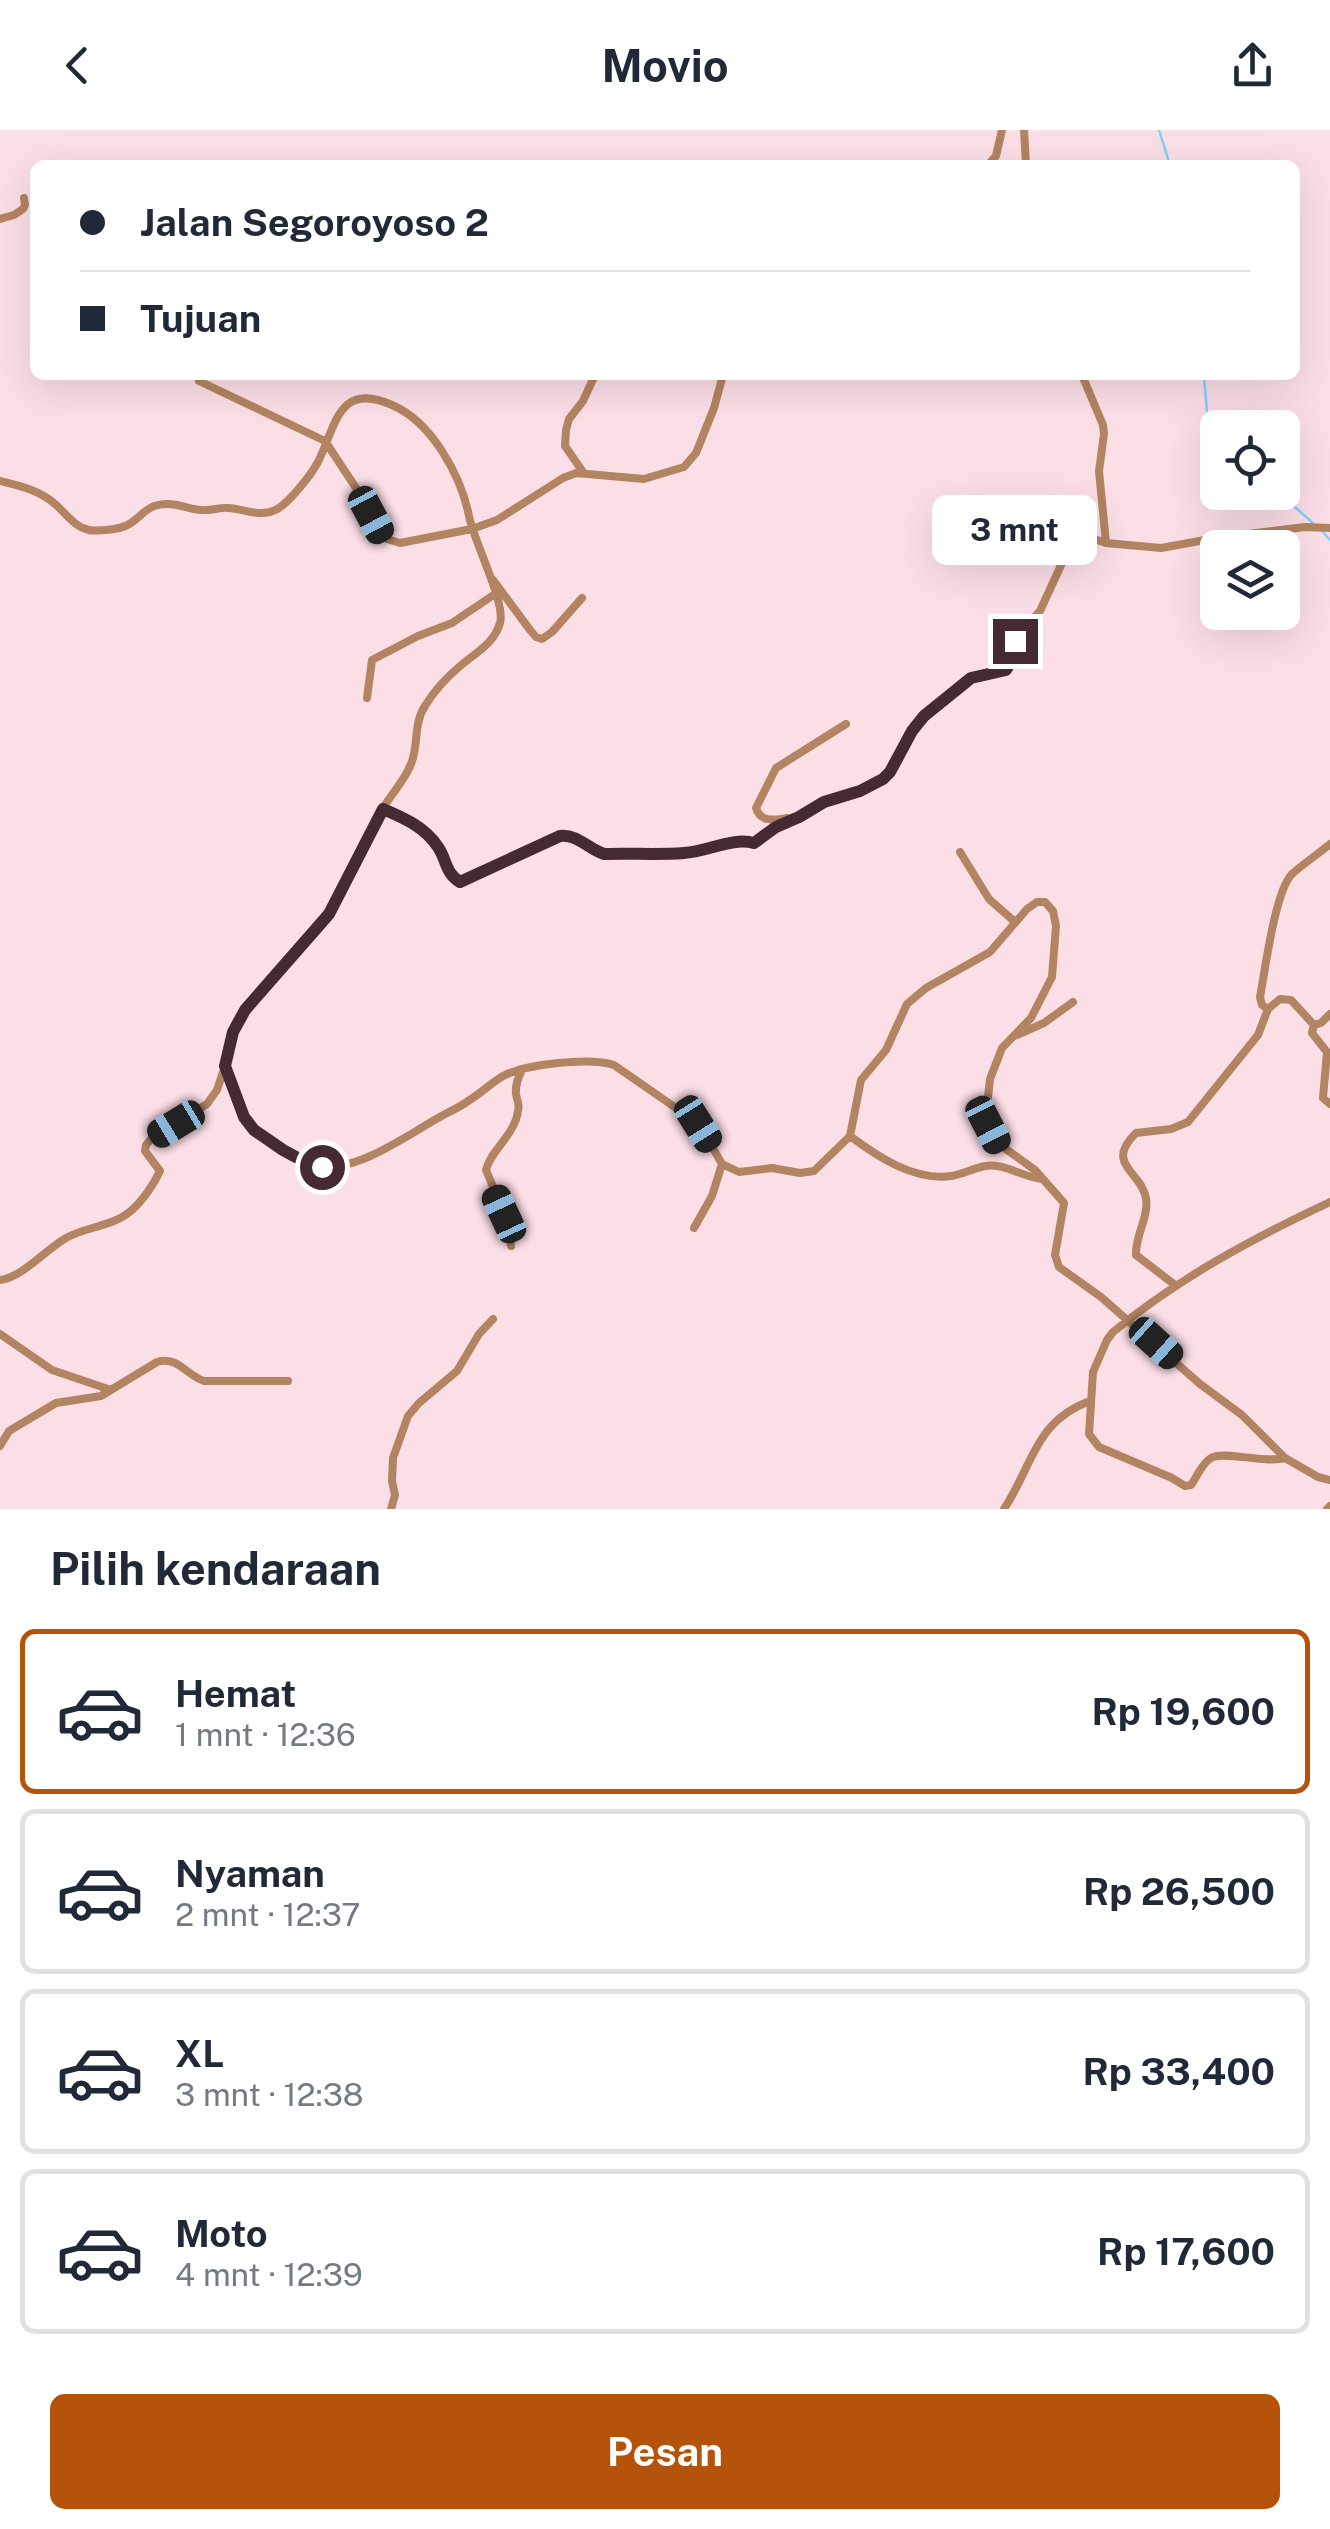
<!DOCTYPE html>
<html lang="id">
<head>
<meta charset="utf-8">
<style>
	body { margin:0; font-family:"Public Sans",sans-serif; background:#f6f6f7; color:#1f2937; height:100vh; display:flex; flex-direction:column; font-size:38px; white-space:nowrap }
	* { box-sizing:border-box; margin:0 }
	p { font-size:32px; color:#747a83 }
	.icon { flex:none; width:55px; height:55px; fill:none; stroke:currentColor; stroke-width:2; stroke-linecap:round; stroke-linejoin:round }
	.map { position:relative; height:1379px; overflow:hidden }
	.sheet { display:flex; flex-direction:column; background:#fff; flex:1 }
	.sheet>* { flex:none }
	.guide { position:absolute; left:30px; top:30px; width:1270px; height:220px; border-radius:15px; box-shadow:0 10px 40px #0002; display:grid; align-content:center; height:220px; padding:0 50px; background:#fff }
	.controls { position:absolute; left:1200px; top:280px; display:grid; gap:20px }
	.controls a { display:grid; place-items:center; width:100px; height:100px; border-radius:15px; background:#fff; box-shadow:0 10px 40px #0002; font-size:50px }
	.end { position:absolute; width:45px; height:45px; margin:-22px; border:12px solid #452a33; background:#fff; box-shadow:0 0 0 5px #fff }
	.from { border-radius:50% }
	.bubble { position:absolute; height:70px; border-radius:15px; background:#fff; box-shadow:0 10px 40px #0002; font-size:32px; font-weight:700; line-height:70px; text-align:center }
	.car { position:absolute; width:30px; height:60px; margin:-30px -15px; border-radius:12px; box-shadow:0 0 8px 2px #0007; background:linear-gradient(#222 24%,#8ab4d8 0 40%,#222 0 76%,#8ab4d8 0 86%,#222 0) }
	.guide b { display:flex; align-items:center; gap:35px; height:95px; font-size:38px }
	.guide b+b { border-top:2px solid #e0e1e3 }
	.guide i { width:25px; height:25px; background:#1f2937 }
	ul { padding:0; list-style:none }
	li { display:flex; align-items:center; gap:30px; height:165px; margin:0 20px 15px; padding:0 30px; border:5px solid #e0e1e3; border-radius:15px }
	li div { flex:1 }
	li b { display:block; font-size:38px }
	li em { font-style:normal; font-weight:700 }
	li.active { border-color:#b45309 }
	li>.icon { width:90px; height:90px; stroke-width:1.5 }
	h2 { padding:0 50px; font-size:45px; line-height:120px }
	.primary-button { display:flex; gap:20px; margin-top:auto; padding:20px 50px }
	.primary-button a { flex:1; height:115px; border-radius:15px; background:#b45309; color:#fff; font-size:40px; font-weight:700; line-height:115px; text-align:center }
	header { display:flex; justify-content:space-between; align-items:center; height:130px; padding:0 50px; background:#fff; font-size:45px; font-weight:700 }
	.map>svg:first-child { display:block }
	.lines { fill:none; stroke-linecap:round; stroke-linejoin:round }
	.stream { stroke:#82cfff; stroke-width:2.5 }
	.minor { stroke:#b38461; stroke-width:8 }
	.route { stroke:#452a33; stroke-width:12 }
</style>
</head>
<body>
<header><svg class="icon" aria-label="back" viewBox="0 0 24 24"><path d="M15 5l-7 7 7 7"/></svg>Movio<svg class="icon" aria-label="share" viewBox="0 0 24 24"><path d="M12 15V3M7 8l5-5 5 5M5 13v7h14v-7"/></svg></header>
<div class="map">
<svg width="1330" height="1379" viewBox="0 0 1330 1379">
	<rect width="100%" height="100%" fill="#fcdee7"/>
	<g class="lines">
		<path class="stream" d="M1159 0 1170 35
			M1204 245 1209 307 1218 319
			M1278 362 1315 395
			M1321 400 1330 410"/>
		<path class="minor" d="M1024 0 1026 35
			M988 35 996 26 1002 0
			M0 89 14 85 23 79 25 75 24 68
			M1082 245 1103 295 1104 304 1099 341 1106 413 1161 418 1216 408 1305 397 1330 398
			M199 251 325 311 362 367 381 403 387 409 400 413 472 399 497 390 563 348 576 343 644 349 684 337 696 323 714 278 723 245
			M583 342 565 316 566 300 569 289 583 271 595 245
			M0 351C20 356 39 360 55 374 66 383 74 397 89 400 93 401 102 400 106 400 115 399 124 398 131 393 145 383 148 374 168 374 180 374 191 380 202 380 211 381 220 377 228 378 246 379 261 389 279 378 291 370 311 345 318 332 336 296 338 251 392 275 432 292 461 346 469 386 474 412 506 473 500 493 494 514 475 523 459 537 446 548 434 561 425 576 413 594 419 615 411 634 405 650 392 663 383 678 368 706 356 736 341 764 311 816 228 871 225 934 225 947 234 963 239 975 250 1003 283 1025 310 1035 349 1048 406 1006 438 988 448 982 459 978 468 971 480 964 491 953 503 946 526 934 590 927 614 935L699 994 722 1034 739 1042 772 1038 800 1043 814 1041 850 1006 861 950 886 920 907 874 926 858 990 822 1027 779 1037 772H1045L1053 781 1056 796 1052 847 1031 888 1002 918 990 949 986 985 988 995 999 1014 1035 1040 1064 1073 1055 1125 1059 1137 1101 1167 1200 1254 1242 1285 1285 1328 1318 1347 1330 1350
			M493 450 530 500 536 507 542 509 552 502 582 468
			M367 568 372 530 418 506 452 493 495 464
			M383 679C404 688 425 697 438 717 447 730 445 743 460 752L560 706C578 704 588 719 604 723 631 723 658 725 684 723 708 722 731 707 754 713L776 697 799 687 823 671 860 661 883 649 889 642 911 601 924 586 971 548 1006 540 1012 531 1017 506 1040 481 1073 409 1082 405 1106 413
			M787 688C774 690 761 693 756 678L776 638 846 594
			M960 722 989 769 1015 792
			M1268 879 1262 875 1260 867C1265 841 1275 761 1292 744 1303 734 1318 724 1330 714
			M1314 895 1312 903 1327 922 1323 968 1330 974
			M1017 905 1044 893 1073 872
			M850 1006C878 1027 914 1051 951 1046 966 1044 982 1033 997 1036 1012 1038 1024 1047 1042 1049
			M694 1098 712 1066 722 1034
			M511 1116 507 1090 486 1040C490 1021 515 1005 518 981 520 974 517 971 516 964 515 955 518 948 522 940
			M0 1150C23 1147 45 1120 66 1108 87 1096 113 1097 132 1080 143 1070 154 1054 160 1041L145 1021 146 1015 151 1009 207 974 217 960 225 936
			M1175 1155 1136 1125C1135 1106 1149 1087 1146 1068 1141 1041 1104 1034 1136 1003L1171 999 1188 992 1258 905 1268 879 1280 869 1291 870 1314 895 1321 893 1330 884
			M0 1204 52 1240 111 1260
			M0 1316 9 1301 56 1273 101 1266 157 1232C178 1226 186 1245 204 1251H288
			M1285 1328C1265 1334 1223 1320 1211 1328 1202 1333 1197 1347 1191 1355L1185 1356 1172 1348 1099 1317 1089 1304 1093 1242 1107 1210 1113 1202C1179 1148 1253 1108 1330 1072
			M391 1379 395 1365 392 1351 393 1328 408 1286 419 1273 457 1241 479 1204 493 1189
			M1004 1379C1033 1335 1035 1291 1090 1271
			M1327 1379 1330 1376"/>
	</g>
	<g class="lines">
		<path class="route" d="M322 1037 309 1034 283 1020 254 1000 244 987 225 936 233 902 245 880 329 784 383 679C404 688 425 697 438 717 447 730 445 743 460 752L560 706C578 704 588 719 604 724 631 723 658 725 684 723 707 722 732 707 754 713L776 697 799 687 824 672 860 661 883 649 890 642 912 601 924 586 971 548 1006 540 1012 530 1015 511"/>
	</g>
</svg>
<div class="controls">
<a><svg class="icon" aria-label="locate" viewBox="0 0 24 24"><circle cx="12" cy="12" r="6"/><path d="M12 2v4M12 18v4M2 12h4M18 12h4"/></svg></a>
<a><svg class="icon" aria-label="layers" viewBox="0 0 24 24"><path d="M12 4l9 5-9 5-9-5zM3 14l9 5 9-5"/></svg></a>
</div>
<i class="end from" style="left:322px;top:1037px"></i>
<i class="end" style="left:1015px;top:511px"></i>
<div class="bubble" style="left:932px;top:365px;width:165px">3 mnt</div>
<i class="car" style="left:371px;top:385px;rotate:152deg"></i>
<i class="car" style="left:176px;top:994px;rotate:239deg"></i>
<i class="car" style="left:698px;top:994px;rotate:148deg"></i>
<i class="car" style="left:988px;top:995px;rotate:153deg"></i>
<i class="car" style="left:504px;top:1084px;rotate:335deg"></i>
<i class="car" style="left:1156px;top:1213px;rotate:132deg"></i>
<div class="guide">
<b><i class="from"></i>Jalan Segoroyoso 2</b>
<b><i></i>Tujuan</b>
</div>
</div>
<section class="sheet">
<h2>Pilih kendaraan</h2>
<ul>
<li class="active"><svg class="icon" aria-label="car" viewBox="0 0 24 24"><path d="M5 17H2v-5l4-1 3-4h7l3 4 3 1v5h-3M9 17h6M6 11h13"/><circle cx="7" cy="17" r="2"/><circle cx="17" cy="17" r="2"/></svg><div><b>Hemat</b><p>1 mnt · 12:36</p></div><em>Rp 19,600</em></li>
<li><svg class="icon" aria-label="car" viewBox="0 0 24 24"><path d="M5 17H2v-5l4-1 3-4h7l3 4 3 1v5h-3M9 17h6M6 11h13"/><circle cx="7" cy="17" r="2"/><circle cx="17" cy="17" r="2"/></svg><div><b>Nyaman</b><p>2 mnt · 12:37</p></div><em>Rp 26,500</em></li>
<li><svg class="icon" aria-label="car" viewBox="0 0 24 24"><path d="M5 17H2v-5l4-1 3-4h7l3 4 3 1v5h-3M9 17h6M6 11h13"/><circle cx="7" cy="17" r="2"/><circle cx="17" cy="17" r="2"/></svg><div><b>XL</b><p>3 mnt · 12:38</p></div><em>Rp 33,400</em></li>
<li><svg class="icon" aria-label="car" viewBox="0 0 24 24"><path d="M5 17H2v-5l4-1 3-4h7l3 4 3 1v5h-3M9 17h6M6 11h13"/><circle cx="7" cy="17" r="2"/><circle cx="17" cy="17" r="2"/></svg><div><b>Moto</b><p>4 mnt · 12:39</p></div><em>Rp 17,600</em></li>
</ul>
<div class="primary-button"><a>Pesan</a></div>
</section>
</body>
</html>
